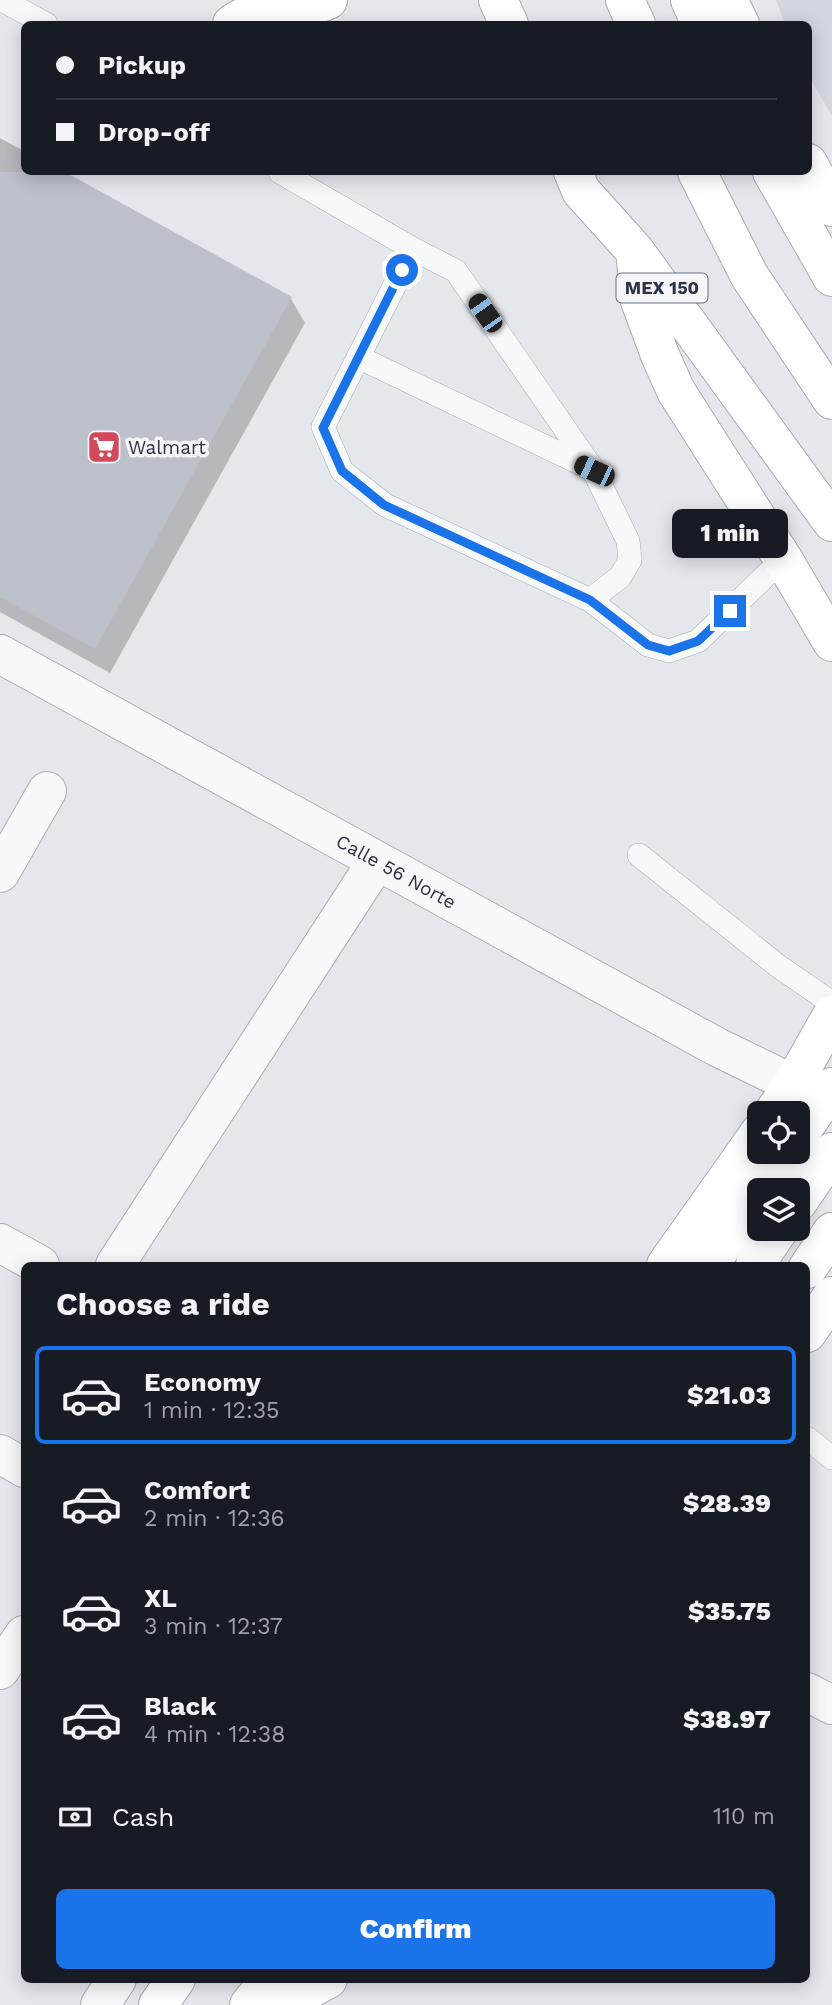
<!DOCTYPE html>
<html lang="en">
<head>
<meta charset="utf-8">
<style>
	body { margin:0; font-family:"Work Sans",sans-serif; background:#242831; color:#f1f3f6; height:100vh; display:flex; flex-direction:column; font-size:26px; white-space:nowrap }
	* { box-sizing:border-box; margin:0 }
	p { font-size:23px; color:#9ea1a6 }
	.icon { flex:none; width:38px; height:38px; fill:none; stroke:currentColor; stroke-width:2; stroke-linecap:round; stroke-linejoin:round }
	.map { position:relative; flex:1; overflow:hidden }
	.sheet { position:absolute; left:21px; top:1262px; width:789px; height:721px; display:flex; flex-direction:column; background:#171b24; border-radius:10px; box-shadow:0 4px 18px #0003 }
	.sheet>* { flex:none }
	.hud { position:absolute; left:21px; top:21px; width:791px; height:154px; border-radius:10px; box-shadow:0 4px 18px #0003; display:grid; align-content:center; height:154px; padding:0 35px; background:#171b24 }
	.buttons { position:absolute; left:747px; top:1101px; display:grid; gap:14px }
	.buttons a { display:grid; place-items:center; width:63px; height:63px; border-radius:10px; background:#171b24; box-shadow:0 4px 18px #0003; font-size:35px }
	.end { position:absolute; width:32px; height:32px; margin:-16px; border:9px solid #1a73e8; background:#fff; box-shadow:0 0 0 4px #fff }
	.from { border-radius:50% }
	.bubble { position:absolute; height:49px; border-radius:10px; background:#171b24; box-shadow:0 4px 18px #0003; font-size:23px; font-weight:800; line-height:49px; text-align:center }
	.car { position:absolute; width:21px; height:42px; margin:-21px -10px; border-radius:9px; box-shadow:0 0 5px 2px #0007; background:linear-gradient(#222 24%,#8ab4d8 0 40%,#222 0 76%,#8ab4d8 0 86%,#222 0) }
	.hud b { display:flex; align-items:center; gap:24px; height:66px; font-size:26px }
	.hud b+b { border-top:2px solid #363941 }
	.hud i { width:18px; height:18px; background:#f1f3f6 }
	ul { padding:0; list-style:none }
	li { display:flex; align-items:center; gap:21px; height:98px; margin:0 14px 10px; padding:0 21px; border:4px solid transparent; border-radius:10px }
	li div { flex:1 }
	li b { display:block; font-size:26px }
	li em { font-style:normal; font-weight:800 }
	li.on { border-color:#1a73e8 }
	li>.icon { width:63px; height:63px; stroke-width:1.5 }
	h2 { padding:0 35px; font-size:32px; line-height:84px }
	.pay { display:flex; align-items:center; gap:18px; height:77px; padding:0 35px; font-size:26px }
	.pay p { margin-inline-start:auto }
	.button { display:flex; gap:14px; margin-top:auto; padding:14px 35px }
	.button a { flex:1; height:80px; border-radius:10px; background:#1a73e8; color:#fff; font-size:28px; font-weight:800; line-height:80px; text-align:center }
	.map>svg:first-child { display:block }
	.built { fill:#d2d6de }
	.shadow { fill:#0003 }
	.building { fill:#bbc0ca }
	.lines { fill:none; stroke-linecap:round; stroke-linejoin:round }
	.lane-casing { stroke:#a9aeb7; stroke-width:24 }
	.street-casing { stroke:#a9aeb7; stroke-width:40 }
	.secondary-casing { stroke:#a9aeb7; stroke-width:40 }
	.primary-casing { stroke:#a3abb8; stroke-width:40 }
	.lane { stroke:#f7f8fa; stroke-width:23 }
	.street { stroke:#f7f8fa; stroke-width:38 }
	.secondary { stroke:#fff; stroke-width:38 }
	.primary { stroke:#fff; stroke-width:38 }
	.route { stroke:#1a73e8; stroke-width:9 }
	.labels { text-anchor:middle; stroke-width:7; stroke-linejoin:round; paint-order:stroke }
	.shield { fill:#f4f6f9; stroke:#676e7b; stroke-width:2 }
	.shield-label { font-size:18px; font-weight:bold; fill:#2b3445 }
	.poi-label { font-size:19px; fill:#2b3445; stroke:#f4f6f9; text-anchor:start }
	.street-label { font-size:19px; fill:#2b3445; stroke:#f4f6f9 }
</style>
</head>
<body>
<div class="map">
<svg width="832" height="2005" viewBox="0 0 832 2005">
	<rect width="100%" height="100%" fill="#e4e7ec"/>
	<path class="built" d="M776 0H832V116L809 76 808 24H785Z"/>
	<path class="shadow" d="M0 138 24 151V172H61L291 299 305 323 110 673 0 612Z"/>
	<path class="building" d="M0 172H65L292 297 95 649 0 597Z"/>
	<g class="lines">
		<defs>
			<path id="lane" d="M2 0 46 24
				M280 172 413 249 456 271 594 471 628 541 630 560 620 577 590 600
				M413 249 323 427 342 471 385 505 590 600 648 645 669 651 698 641 783 559
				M358 357 592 469
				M639 855 778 966 832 1003
				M807 1438 832 1458"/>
			<g id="street">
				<path id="s1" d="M0 654 717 1047 793 1084"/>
				<path d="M0 873 47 791"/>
				<path d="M0 1243 40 1265"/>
				<path d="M115 1265 377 861"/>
				<path d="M0 1454 24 1468"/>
				<path d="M0 1670 24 1635"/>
				<path d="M807 1692 832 1705"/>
				<path d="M100 2005 117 1979"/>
			</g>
			<path id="secondary" d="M798 1202 832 1152
				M755 1265 780 1228
				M807 1269 832 1232
				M249 2005 271 1979"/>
			<path id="primary" d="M498 0 509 24
				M625 0 636 24
				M690 0 701 24
				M728 0 740 24
				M232 24C257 4 297 15 328 0
				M808 163 832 207
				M573 172 581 191 635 251 832 522
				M697 172 749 275 832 400
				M772 172 832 277
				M635 251 640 301 660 355 676 391 783 559 832 642
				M773 1113 793 1084 832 1015
				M798 1136 832 1087
				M761 1190 787 1152
				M666 1265 760 1132
				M709 1265 760 1192
				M807 1333 832 1296
				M308 1990 328 1979
				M158 2005 176 1979
				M286 2005 291 1979"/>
		</defs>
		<use href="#lane" class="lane-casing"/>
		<use href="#street" class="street-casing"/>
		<use href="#secondary" class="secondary-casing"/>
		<use href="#primary" class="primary-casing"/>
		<use href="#lane" class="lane"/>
		<use href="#street" class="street"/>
		<use href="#secondary" class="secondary"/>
		<use href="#primary" class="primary"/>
	</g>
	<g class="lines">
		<path class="route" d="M402 270 323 428 342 471 384 505 590 600 648 645 669 651 698 641 730 611"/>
	</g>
	<defs>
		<symbol id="supermarket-square" viewBox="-11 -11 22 22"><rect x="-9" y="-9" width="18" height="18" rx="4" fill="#d1495b" stroke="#f4f6f9"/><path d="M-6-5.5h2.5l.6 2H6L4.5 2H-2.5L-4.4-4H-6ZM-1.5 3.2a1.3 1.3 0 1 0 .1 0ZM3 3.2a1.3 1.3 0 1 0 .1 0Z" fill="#fff"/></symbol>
	</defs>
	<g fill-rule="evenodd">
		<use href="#supermarket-square" x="85" y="428" width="38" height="38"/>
	</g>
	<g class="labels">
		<rect class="shield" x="616.5" y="273.5" width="91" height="29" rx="5"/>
		<g class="shield-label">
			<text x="662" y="294">MEX 150</text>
		</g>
		<g class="poi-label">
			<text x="128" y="454">Walmart</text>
		</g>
		<g class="street-label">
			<text dy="7" stroke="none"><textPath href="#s1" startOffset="452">Calle 56 Norte</textPath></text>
		</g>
	</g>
</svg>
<div class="buttons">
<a><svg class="icon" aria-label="locate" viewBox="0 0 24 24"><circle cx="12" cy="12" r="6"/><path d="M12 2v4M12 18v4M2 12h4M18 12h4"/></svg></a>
<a><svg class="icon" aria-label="layers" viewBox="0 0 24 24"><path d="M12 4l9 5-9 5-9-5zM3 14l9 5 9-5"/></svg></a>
</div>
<i class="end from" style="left:402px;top:270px"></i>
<i class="end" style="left:730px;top:611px"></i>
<div class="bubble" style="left:672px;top:509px;width:116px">1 min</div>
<i class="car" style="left:485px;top:313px;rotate:325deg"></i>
<i class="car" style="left:594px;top:471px;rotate:295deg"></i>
<div class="hud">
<b><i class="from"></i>Pickup</b>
<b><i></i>Drop-off</b>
</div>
<section class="sheet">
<h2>Choose a ride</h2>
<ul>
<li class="on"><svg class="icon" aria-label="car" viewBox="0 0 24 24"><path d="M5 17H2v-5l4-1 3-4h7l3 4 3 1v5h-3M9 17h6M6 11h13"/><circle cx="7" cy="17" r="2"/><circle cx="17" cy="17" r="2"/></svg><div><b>Economy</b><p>1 min · 12:35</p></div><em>$21.03</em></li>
<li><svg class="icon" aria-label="car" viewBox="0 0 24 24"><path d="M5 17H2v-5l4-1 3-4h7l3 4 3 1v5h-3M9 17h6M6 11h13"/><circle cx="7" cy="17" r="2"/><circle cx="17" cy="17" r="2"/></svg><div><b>Comfort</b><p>2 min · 12:36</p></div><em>$28.39</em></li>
<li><svg class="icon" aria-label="car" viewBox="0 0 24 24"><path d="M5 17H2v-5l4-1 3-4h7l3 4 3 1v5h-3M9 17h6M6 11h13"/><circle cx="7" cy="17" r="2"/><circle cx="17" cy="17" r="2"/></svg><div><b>XL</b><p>3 min · 12:37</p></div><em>$35.75</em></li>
<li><svg class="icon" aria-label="car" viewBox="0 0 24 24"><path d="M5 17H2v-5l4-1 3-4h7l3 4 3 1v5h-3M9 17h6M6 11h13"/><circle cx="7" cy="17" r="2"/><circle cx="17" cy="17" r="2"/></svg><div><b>Black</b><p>4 min · 12:38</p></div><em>$38.97</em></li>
</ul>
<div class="pay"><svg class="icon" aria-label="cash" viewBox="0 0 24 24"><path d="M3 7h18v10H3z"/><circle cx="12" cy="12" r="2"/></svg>Cash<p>110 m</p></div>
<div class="button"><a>Confirm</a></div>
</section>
</div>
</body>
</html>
